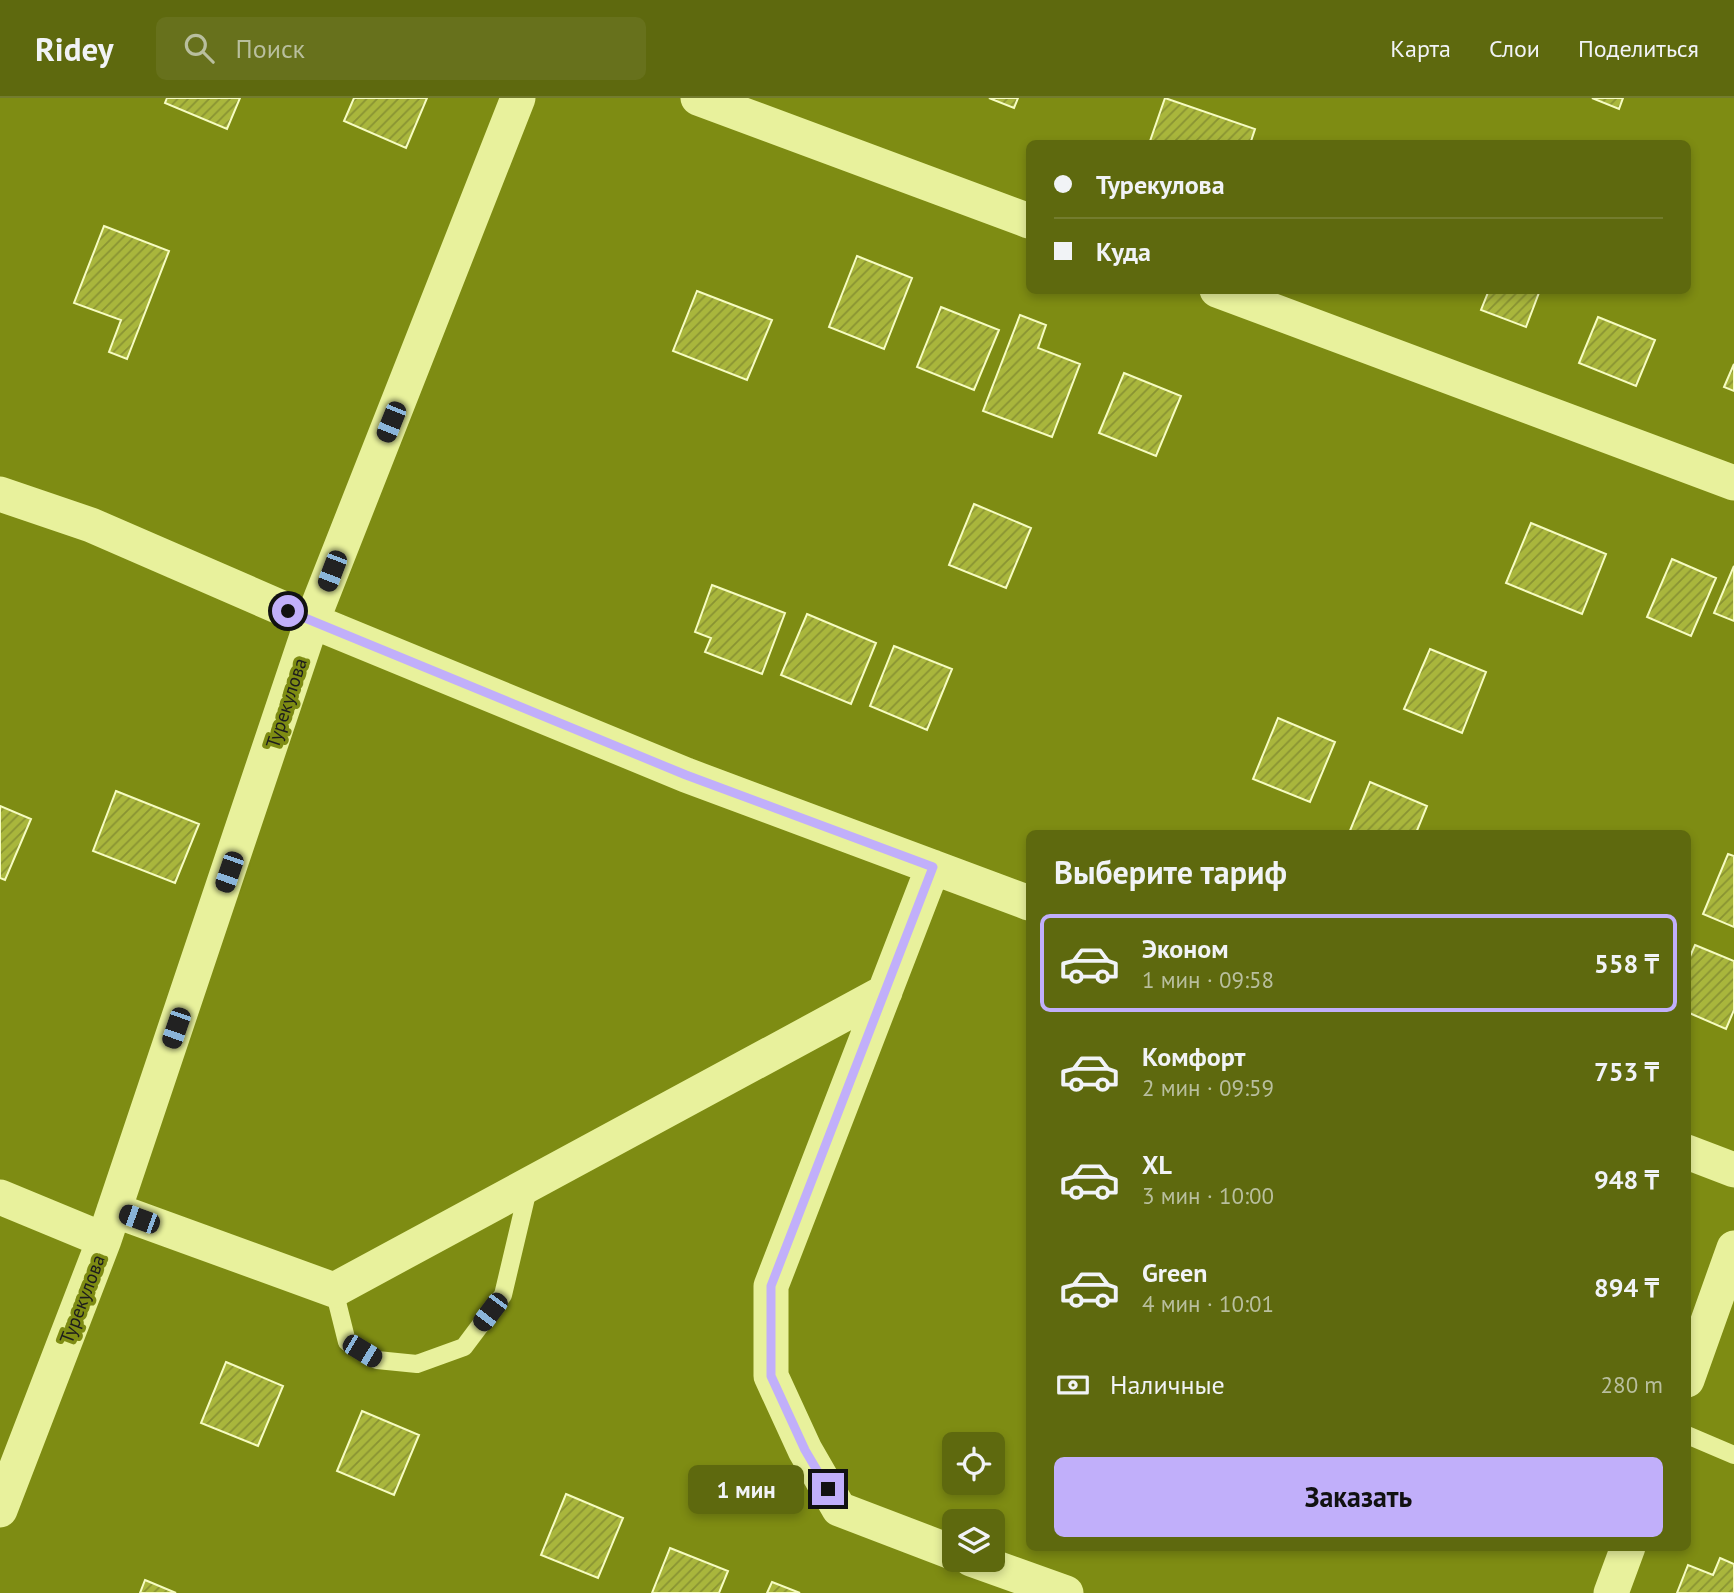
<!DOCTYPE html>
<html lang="ru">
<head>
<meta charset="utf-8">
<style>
	body { margin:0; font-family:"PT Sans",sans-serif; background:#67711c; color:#f1f3f6; height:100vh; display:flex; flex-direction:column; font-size:26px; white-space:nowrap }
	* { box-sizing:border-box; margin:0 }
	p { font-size:23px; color:#b9bf9e }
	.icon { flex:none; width:38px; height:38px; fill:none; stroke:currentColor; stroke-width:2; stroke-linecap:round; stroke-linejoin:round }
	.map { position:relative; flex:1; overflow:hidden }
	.details { position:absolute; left:1026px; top:732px; width:665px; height:721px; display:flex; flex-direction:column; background:#5e690e; border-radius:10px; box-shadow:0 4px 10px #0003 }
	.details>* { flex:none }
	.banner { position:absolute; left:1026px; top:42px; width:665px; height:154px; border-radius:10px; box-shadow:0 4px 10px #0003; display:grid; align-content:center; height:154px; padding:0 28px; background:#5e690e }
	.controls { position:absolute; left:942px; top:1334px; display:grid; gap:14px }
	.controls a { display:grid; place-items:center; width:63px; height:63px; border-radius:10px; background:#5e690e; box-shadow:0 4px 10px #0003; font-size:35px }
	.end { position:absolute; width:32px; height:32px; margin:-16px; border:9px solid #c1affa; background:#111; box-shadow:0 0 0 4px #111 }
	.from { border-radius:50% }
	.bubble { position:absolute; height:49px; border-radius:10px; background:#5e690e; box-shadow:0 4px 10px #0003; font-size:23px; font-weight:600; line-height:49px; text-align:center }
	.car { position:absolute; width:21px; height:42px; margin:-21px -10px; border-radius:9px; box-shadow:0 0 5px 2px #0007; background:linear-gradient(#222 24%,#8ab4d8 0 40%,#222 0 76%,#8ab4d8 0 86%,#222 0) }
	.banner b { display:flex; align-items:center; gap:24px; height:66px; font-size:26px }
	.banner b+b { border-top:2px solid #737c2e }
	.banner i { width:18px; height:18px; background:#f1f3f6 }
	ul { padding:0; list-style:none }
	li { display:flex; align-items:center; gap:21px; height:98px; margin:0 14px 10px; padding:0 14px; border:4px solid transparent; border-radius:10px }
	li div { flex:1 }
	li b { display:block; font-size:26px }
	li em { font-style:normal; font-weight:600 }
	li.selected { border-color:#c1affa }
	li>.icon { width:63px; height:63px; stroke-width:1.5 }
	h2 { padding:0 28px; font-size:32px; line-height:84px }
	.pay { display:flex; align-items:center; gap:18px; height:77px; padding:0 28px; font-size:26px }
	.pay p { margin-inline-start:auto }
	.button { display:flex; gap:14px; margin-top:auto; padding:14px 28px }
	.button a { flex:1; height:80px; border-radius:10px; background:#c1affa; color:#111; font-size:28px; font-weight:600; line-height:80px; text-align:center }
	header { display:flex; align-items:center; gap:42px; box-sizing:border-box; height:98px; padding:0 35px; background:#5e690e; border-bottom:2px solid #737c2e }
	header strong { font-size:33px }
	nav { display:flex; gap:38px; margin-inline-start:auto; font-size:24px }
	.search { width:490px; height:63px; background:#67711c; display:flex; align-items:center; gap:18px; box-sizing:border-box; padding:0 24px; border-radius:10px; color:#b9bf9e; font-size:26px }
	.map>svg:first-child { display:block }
	.building { fill:url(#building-hatch); stroke:#f6fcc2; stroke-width:2 }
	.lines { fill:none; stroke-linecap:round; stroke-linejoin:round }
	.service { stroke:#e8f19c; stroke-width:18 }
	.minor { stroke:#e8f19c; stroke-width:35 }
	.route { stroke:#c1affa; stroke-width:9 }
	.labels { text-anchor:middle; stroke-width:7; stroke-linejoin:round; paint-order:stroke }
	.street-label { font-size:19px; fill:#1d1d1d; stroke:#7e8c13 }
</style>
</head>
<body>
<header>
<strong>Ridey</strong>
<div class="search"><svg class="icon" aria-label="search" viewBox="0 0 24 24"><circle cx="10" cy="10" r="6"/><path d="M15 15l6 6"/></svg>Поиск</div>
<nav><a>Карта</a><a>Слои</a><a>Поделиться</a></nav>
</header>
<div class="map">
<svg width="1734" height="1495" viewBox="0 0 1734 1495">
	<defs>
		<pattern id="building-hatch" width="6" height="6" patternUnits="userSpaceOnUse" patternTransform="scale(1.75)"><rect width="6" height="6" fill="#a9b63c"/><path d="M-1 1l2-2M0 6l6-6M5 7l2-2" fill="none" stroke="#899332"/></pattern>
	</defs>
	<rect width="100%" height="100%" fill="#7e8c13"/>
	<path class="building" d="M167 0H240L227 31 165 5Z
		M354 0H427L406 50 344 23Z
		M989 0H1018L1014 10Z
		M1165 0 1255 31 1250 46H1149Z
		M1592 0H1623L1619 11Z
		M104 128 169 153 127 261 109 254 121 222 74 205Z
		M857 158 912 180 884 251 829 229Z
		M1489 192H1540L1526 229 1481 212Z
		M697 193 772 222 747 282 673 253Z
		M941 209 999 232 974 292 917 269Z
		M1020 217 1046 227 1038 250 1080 266 1052 339 983 313Z
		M1598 219 1655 242 1636 288 1579 265Z
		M1734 266V293L1724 289Z
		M1124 275 1181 298 1156 358 1099 335Z
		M974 406 1031 430 1006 490 949 467Z
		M1531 425 1606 456 1582 516 1506 485Z
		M1672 461 1716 480 1691 538 1647 519Z
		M1734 468V523L1714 515Z
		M712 487 785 515 762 576 705 554 711 540 695 534Z
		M807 516 876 545 851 606 781 577Z
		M894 548 952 571 927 632 870 608Z
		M1430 551 1486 574 1462 635 1404 611Z
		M1278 620 1335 644 1310 704 1253 681Z
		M1370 684 1427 708 1416 735H1349Z
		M116 693 199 726 175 785 93 753Z
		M0 708 31 721 5 782 0 780Z
		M1728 756 1734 758V829L1703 816Z
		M1695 847 1734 863V912L1726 931 1687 914V865Z
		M226 1264 283 1288 258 1348 201 1325Z
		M362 1313 419 1337 394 1397 337 1373Z
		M566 1396 623 1420 598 1480 541 1457Z
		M670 1450 728 1473 719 1495H652Z
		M1720 1460 1734 1466V1495H1677L1688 1467 1713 1477Z
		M145 1482 176 1495H140Z
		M772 1484 800 1495H767Z"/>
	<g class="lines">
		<path class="service" d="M334 1192 347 1244 377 1262 417 1266 464 1249 503 1197 529 1087
			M1687 1337 1734 1357"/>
		<path class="minor" d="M698 0 1029 123
			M1217 192 1734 385
			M0 396 91 427 312 523 518 0
			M933 769 771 1188V1278L805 1352 839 1411 954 1455
			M1687 1054 1734 1072
			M0 1099 104 1142
			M114 1112 334 1192 885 894
			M1687 1282 1734 1150
			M0 1412 104 1142 312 523 686 677 1029 805
			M971 1461 1066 1495
			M1611 1495 1628 1449"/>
	</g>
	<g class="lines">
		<path class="route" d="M288 513 686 677 933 769 771 1188V1278L805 1352 828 1391"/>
	</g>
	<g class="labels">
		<g class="street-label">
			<text transform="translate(286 605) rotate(-72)" y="7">Турекулова</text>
			<text transform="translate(82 1201) rotate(-69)" y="7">Турекулова</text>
		</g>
	</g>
</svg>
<div class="controls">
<a><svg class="icon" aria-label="locate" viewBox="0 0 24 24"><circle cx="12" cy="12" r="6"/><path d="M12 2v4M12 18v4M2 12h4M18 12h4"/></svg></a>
<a><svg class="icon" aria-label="layers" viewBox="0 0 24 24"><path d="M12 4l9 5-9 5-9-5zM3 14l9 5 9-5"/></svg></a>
</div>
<i class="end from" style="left:288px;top:513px"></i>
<i class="end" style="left:828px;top:1391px"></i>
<div class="bubble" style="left:688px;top:1367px;width:116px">1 мин</div>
<i class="car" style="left:391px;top:324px;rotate:202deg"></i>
<i class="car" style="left:332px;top:473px;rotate:201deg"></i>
<i class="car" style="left:229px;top:774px;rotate:199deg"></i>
<i class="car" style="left:176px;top:930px;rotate:199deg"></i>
<i class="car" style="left:139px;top:1121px;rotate:290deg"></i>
<i class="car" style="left:490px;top:1214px;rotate:217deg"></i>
<i class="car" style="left:362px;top:1253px;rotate:121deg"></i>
<div class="banner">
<b><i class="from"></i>Турекулова</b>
<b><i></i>Куда</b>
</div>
<section class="details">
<h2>Выберите тариф</h2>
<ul>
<li class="selected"><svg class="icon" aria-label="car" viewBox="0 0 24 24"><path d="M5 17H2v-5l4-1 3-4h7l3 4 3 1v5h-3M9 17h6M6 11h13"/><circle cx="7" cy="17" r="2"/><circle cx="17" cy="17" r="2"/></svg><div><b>Эконом</b><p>1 мин · 09:58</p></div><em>558 ₸</em></li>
<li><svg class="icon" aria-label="car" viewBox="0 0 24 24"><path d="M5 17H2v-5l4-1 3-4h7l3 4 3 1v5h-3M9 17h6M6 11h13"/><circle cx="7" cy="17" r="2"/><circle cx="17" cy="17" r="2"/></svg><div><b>Комфорт</b><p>2 мин · 09:59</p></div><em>753 ₸</em></li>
<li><svg class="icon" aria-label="car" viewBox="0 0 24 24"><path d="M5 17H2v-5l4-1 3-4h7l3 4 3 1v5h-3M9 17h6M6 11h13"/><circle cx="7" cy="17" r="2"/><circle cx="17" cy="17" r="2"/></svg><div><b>XL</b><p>3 мин · 10:00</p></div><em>948 ₸</em></li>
<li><svg class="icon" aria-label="car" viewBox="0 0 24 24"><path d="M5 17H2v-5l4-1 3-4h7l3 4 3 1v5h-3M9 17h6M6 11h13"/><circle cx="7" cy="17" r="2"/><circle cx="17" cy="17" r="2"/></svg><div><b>Green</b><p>4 мин · 10:01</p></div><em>894 ₸</em></li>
</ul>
<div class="pay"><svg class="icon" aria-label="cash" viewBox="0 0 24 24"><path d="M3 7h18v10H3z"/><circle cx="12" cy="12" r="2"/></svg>Наличные<p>280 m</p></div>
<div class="button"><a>Заказать</a></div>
</section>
</div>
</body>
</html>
